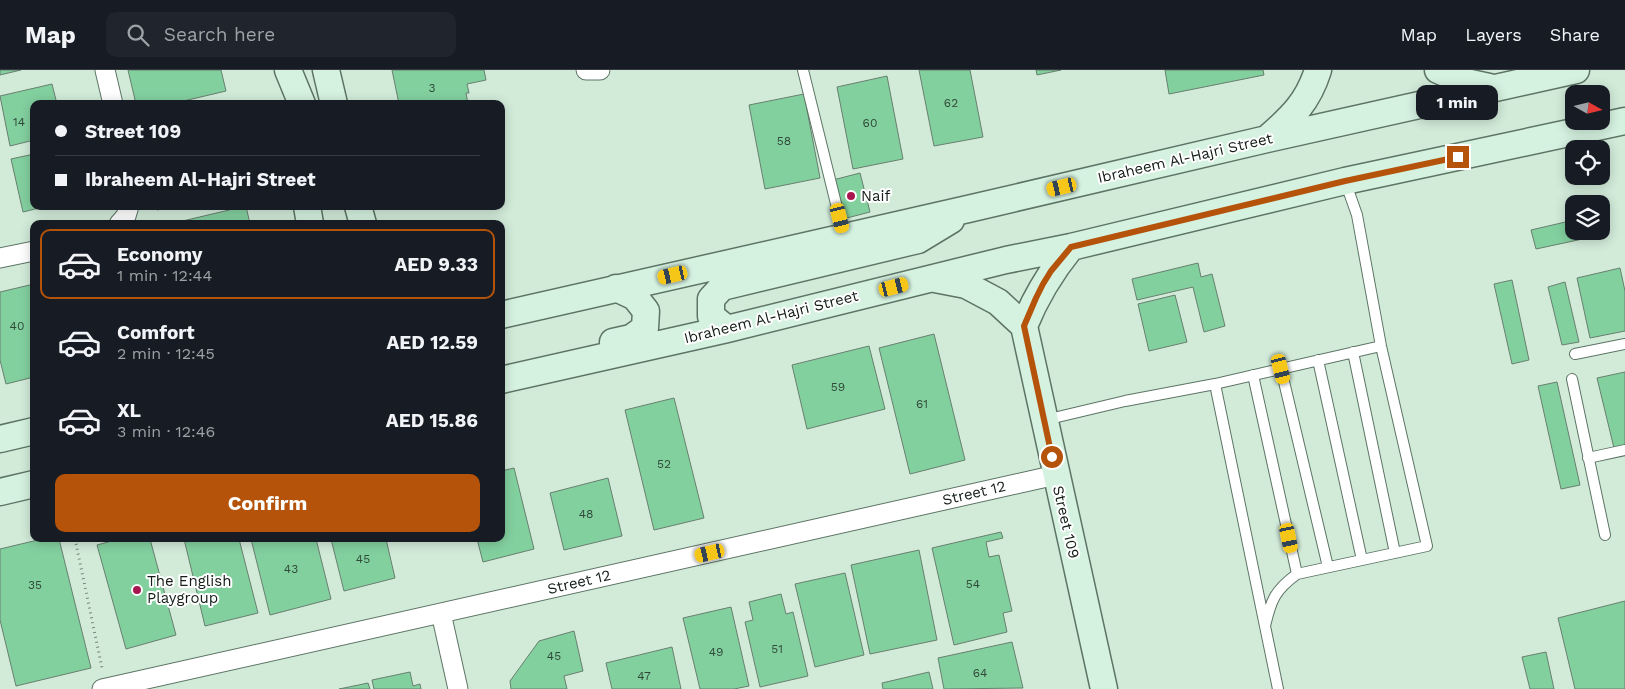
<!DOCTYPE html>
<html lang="en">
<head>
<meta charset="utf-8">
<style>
	body { margin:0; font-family:"Work Sans",sans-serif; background:#20242c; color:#f1f3f6; height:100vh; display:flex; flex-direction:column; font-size:19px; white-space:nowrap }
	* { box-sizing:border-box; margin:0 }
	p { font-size:16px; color:#9ea1a6 }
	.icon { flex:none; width:28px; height:28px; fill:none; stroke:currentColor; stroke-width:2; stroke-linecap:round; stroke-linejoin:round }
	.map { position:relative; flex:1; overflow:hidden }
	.sheet { position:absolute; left:30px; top:150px; width:475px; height:322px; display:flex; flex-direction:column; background:#171b24; border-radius:10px; box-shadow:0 2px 12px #0003 }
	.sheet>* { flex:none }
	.banner { position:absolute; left:30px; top:30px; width:475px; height:110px; border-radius:10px; box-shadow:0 2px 12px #0003; display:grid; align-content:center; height:110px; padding:0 25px; background:#171b24 }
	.needle { width:32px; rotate:98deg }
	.controls { position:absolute; left:1565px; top:15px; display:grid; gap:10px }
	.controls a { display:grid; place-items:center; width:45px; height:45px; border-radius:10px; background:#171b24; box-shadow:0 2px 12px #0003; font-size:25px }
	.end { position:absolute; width:22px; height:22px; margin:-11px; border:6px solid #b45309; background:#fff; box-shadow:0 0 0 2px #fff }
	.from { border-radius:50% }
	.bubble { position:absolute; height:35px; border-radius:10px; background:#171b24; box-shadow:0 2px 12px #0003; font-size:16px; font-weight:700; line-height:35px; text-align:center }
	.car { position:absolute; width:15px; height:30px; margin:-15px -8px; border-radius:6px; box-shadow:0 0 4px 1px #0007; background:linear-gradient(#f5c518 24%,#345 0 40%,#f5c518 0 76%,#345 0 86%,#f5c518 0) }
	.banner b { display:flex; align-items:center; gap:18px; height:48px; font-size:19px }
	.banner b+b { border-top:1px solid #363941 }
	.banner i { width:12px; height:12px; background:#f1f3f6 }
	ul { padding:9px 0 0; list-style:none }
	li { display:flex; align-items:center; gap:15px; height:70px; margin:0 10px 8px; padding:0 15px; border:2px solid transparent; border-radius:10px }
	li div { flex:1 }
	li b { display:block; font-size:19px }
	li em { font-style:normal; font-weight:700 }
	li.active { border-color:#b45309 }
	li>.icon { width:45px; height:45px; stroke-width:1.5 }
	.button { display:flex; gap:10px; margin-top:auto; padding:10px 25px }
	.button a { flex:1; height:58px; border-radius:10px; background:#b45309; color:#fff; font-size:20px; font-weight:700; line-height:58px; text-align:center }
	header { display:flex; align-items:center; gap:30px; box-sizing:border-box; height:70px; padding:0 25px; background:#171b24; border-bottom:1px solid #363941 }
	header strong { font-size:24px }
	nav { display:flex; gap:28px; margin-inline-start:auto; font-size:18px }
	.search { width:350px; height:45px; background:#20242c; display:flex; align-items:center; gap:12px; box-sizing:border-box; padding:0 18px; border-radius:10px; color:#9ea1a6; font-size:19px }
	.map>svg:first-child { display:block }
	.building { fill:#83d09f; stroke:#687f6f }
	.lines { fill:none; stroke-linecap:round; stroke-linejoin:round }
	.lane-casing { stroke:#5d7465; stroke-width:12 }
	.street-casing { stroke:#5d7465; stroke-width:21 }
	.secondary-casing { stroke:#5d7465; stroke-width:29 }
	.path { stroke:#748579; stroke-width:3; stroke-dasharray:1 4; stroke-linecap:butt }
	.lane { stroke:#fff; stroke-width:10 }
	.street { stroke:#fff; stroke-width:19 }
	.secondary { stroke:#d5f1e0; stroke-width:26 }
	.route { stroke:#b45309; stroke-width:6 }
	.poi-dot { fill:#a8154f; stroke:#fff; stroke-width:2 }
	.labels { text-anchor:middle; stroke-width:4; stroke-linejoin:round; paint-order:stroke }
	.number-label { font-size:12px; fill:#304a39 }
	.street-label { font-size:15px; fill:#141d17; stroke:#fff }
	.poi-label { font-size:15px; fill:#141d17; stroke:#fff; text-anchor:start }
</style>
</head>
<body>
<header>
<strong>Map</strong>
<div class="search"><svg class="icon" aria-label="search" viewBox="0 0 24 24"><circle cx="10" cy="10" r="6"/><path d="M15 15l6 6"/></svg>Search here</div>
<nav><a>Map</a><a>Layers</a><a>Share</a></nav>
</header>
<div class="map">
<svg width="1625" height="619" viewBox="0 0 1625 619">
	<rect width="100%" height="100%" fill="#d2ebd9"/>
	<path class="building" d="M0 0H21L0 5Z
		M128 0H221L226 21 171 34H136Z
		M392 0H484L486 10 467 14 469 23H466L468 34H399Z
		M919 0H970L983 67 934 76Z
		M1036 0H1061L1037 5Z
		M1165 0H1263L1264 5 1169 24Z
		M887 6 903 89 853 99 837 17Z
		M52 14 57 34H34V70L10 76 0 26Z
		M804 24 820 108 765 119 749 35Z
		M34 84V136H47L23 142 11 89Z
		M860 103 870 142 843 149 833 110Z
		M156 136H173L157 140Z
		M246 136 250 154H170Z
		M1602 144 1606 164 1536 179 1531 160 1574 150V161H1601Z
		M1198 193 1201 207 1212 204 1225 256 1204 262 1193 217 1137 230 1132 209Z
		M1620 198 1625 221V261L1590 268 1577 208Z
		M1512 210 1529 290 1512 294 1494 214Z
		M1565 212 1579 272 1562 275 1548 217Z
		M34 214V307L6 314 0 290V222Z
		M1175 225 1187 272 1149 281 1138 234Z
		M934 264 965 390 910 404 879 278Z
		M869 276 885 339 807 359 792 295Z
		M1625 302V375L1614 378 1597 308Z
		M1557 312 1580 415 1561 419 1538 316Z
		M674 328 704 448 654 460 625 340Z
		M514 398 534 479 483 492 477 469H501V401Z
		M608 408 622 466 564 480 550 423Z
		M1001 462 1003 468 986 472 989 487 999 485 1012 541 1003 543 1007 562 954 575 932 478Z
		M42 469H59L91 598 16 616 0 550V479Z
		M119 469H150L176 565 126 579 97 475Z
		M184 469H239L258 543 205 556Z
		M251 469H316L331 529 270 545Z
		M331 469H386L395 508 344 521Z
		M919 480 937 570 870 584 851 495Z
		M845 503 864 585 815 597 795 514Z
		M781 524 786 544 793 542 808 606 760 617 745 552 753 550 749 532Z
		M1625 531V619H1575L1558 548Z
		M731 537 749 616 734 619H700L683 548Z
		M574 561 583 601 564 606 567 619H511L510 611 539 571Z
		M1012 572 1023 618 944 619 938 588Z
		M672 577 681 619H612L606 593Z
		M1546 582 1554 619H1530L1522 587Z
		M410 602 413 616 420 614 421 619H374L372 610Z
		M929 602 933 619H883L882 613Z
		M368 613 370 619H339Z"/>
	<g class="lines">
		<defs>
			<path id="lane" d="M803 0 844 166
				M1353 282 1395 483
				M1575 284 1625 274
				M1318 290 1362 490
				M1281 299 1328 497
				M1253 305 1297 504
				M1572 309 1605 465
				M1215 314 1278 619
				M1045 350 1125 331 1215 314 1381 276
				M1588 388 1625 380
				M1265 556C1271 530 1275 520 1297 504L1427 476 1381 276 1357 145 1345 111"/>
			<path id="street" d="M105 0 113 34
				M586 0H600
				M119 154 126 146 129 136
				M0 188 34 181
				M441 543 458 619
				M102 619 1056 405"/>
			<path id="secondary" d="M288 0 302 34
				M326 0 334 34
				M1438 0 1466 12 1489 17
				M1268 68C1292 47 1308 32 1318 0
				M307 136 310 154
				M358 136 363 154
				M935 209 966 215 998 232 1024 256 1104 619
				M501 245 968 139 1267 69 1576 0
				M1024 256C1036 226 1050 203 1071 177
				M727 259 711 246V229L722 217 918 170 951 150
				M613 272 631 268 645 258 646 241 635 227 616 218
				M501 310 727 259 1006 190 1071 177 1345 111 1625 51
				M0 369 34 361
				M0 422 34 414"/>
		</defs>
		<use href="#lane" class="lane-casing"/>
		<use href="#street" class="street-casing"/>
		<use href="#secondary" class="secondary-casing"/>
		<path class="path" d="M75 469 102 598"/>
		<use href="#lane" class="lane"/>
		<use href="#street" class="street"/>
		<use href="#secondary" class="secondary"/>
	</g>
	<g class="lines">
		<path class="route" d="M1052 387 1024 256 1036 228 1043 214 1051 201 1071 177 1345 111 1458 87"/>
	</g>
	<g class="poi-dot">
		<circle cx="851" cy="126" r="5"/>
		<circle cx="137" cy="520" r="5"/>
	</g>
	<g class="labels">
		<g class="number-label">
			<text x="432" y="22">3</text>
			<text x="951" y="37">62</text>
			<text x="19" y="56">14</text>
			<text x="870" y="57">60</text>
			<text x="784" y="75">58</text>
			<text x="17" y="260">40</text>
			<text x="838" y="321">59</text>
			<text x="922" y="338">61</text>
			<text x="664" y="398">52</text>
			<text x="586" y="448">48</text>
			<text x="363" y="493">45</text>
			<text x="291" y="503">43</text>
			<text x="973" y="518">54</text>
			<text x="35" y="519">35</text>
			<text x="777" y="583">51</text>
			<text x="716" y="586">49</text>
			<text x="554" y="590">45</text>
			<text x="980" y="607">64</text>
			<text x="644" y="610">47</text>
		</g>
		<g class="street-label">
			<text transform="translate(1185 88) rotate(-13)" y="5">Ibraheem Al-Hajri Street</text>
			<text transform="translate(771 247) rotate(-14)" y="5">Ibraheem Al-Hajri Street</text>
			<text transform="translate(974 423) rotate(-13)" y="5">Street 12</text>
			<text transform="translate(1066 452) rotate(77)" y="5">Street 109</text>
			<text transform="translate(579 512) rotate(-13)" y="5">Street 12</text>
		</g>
		<g class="poi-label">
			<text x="861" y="131">Naif</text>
			<text x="147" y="516">The English<tspan x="147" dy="17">Playgroup</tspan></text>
		</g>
	</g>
</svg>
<div class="controls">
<a><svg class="needle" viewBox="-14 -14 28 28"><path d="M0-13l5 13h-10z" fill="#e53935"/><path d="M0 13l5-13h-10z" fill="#9ea1a6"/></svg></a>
<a><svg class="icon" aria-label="locate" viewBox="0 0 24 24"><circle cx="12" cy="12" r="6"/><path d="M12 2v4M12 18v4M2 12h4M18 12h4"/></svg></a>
<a><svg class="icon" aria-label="layers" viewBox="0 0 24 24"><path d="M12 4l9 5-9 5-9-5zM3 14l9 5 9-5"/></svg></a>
</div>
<i class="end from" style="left:1052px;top:387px"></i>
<i class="end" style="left:1458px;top:87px"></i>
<div class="bubble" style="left:1416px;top:15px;width:82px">1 min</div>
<i class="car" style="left:1062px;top:117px;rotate:257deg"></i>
<i class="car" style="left:840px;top:148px;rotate:166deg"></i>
<i class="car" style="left:673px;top:205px;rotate:257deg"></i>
<i class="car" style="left:894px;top:217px;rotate:76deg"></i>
<i class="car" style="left:1281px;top:299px;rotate:166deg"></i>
<i class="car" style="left:1289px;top:468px;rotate:168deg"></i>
<i class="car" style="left:710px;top:483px;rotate:257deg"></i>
<div class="banner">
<b><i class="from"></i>Street 109</b>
<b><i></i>Ibraheem Al-Hajri Street</b>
</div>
<section class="sheet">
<ul>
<li class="active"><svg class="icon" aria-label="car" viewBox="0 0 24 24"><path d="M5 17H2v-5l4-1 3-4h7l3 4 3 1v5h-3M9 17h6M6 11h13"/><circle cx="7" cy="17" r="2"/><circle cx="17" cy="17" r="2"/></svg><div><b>Economy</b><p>1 min · 12:44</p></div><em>AED 9.33</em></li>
<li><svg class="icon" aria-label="car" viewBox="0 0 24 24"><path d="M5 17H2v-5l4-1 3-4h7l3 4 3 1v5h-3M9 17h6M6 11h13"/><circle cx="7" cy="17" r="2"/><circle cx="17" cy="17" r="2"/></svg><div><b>Comfort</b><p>2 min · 12:45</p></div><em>AED 12.59</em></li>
<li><svg class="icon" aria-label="car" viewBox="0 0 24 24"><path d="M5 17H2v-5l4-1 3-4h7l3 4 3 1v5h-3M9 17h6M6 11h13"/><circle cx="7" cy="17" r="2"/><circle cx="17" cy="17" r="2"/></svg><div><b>XL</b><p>3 min · 12:46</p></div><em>AED 15.86</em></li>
</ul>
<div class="button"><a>Confirm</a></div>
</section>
</div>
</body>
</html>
